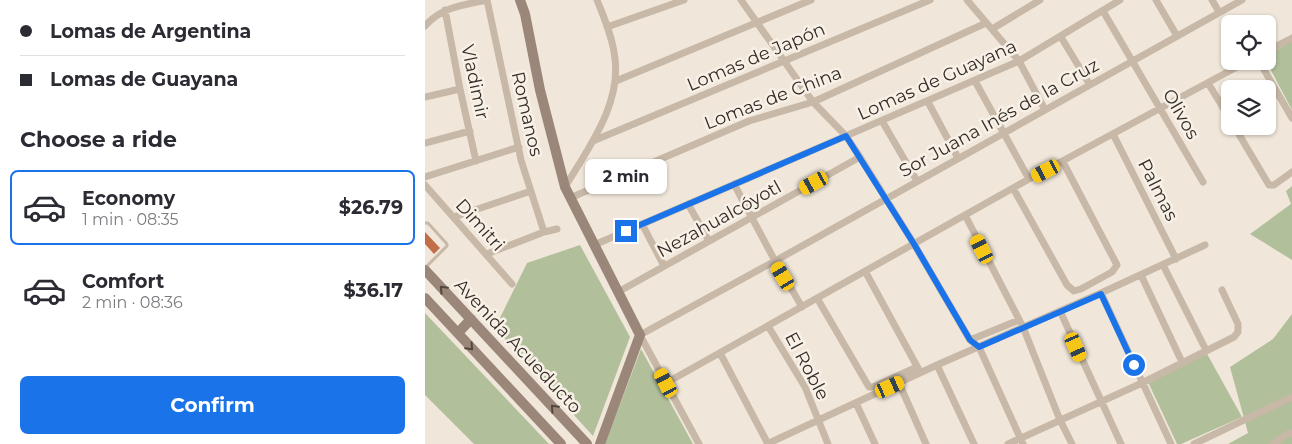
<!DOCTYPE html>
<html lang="en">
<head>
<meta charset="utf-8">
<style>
	body { margin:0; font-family:Montserrat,sans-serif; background:#f7f7f7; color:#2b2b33; height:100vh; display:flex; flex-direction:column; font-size:19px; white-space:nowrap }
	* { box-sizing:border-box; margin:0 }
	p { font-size:16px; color:#7c7c81 }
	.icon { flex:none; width:28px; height:28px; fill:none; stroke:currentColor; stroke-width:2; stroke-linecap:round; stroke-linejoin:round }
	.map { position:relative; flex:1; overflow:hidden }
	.drawer { display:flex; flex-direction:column; background:#fff; width:425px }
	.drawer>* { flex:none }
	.guide { display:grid; align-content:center; height:110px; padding:0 20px; background:#fff }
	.controls { position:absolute; left:796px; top:15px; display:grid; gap:10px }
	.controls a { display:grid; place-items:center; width:55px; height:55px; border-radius:8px; background:#fff; box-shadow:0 1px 4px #0004; font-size:25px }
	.end { position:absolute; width:22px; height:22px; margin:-11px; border:6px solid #1a73e8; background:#fff; box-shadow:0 0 0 2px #fff }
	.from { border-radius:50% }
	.bubble { position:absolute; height:35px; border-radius:8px; background:#fff; box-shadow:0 1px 4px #0004; font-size:16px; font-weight:700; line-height:35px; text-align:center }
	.car { position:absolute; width:15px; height:30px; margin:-15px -8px; border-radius:6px; box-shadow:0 0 4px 1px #0007; background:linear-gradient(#f5c518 24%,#345 0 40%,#f5c518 0 76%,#345 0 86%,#f5c518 0) }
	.guide b { display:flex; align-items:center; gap:18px; height:48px; font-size:19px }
	.guide b+b { border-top:1px solid #e1e1e2 }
	.guide i { width:12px; height:12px; background:#2b2b33 }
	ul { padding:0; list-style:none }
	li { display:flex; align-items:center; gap:15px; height:75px; margin:0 10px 8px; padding:0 10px; border:2px solid transparent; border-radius:8px }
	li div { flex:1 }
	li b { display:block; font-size:19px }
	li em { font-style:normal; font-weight:700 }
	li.active { border-color:#1a73e8 }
	li>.icon { width:45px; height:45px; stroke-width:1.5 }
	h2 { padding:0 20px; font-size:22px; line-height:60px }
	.primary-button { display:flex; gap:10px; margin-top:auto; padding:10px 20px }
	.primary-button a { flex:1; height:58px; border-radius:8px; background:#1a73e8; color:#fff; font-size:20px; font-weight:700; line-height:58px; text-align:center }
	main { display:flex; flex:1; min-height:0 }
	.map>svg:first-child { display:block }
	.green { fill:#b1bf9b }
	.building { fill:#c16d48 }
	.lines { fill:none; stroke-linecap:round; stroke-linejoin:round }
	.lane { stroke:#c8b8a7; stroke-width:3 }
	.street { stroke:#c8b8a7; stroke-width:7 }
	.secondary { stroke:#9b8779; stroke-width:10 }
	.oneway { stroke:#544740 }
	.route { stroke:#1a73e8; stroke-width:6 }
	.labels { text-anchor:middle; stroke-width:5; stroke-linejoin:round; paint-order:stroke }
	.street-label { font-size:18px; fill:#352c27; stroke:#f8f1e7 }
</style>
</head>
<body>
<main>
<section class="drawer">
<div class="guide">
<b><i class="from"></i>Lomas de Argentina</b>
<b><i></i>Lomas de Guayana</b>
</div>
<h2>Choose a ride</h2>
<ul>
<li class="active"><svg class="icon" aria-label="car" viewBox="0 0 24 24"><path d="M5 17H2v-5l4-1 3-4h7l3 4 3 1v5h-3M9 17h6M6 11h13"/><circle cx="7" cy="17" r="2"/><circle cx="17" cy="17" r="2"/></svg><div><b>Economy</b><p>1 min · 08:35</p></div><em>$26.79</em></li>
<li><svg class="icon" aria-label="car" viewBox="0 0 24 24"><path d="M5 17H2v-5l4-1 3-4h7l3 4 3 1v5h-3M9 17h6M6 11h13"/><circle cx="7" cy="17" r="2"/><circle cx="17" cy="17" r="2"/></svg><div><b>Comfort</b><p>2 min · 08:36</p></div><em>$36.17</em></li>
</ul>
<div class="primary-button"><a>Confirm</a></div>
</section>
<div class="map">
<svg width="867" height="444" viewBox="0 0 867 444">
	<rect width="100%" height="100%" fill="#f0e7da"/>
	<path class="green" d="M867 41V110L841 61H842L843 55Z
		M867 186V260L825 234 866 204 861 191Z
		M155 245 205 337 168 436 70 328 102 263Z
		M0 313 124 444H49L0 395Z
		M867 314V444H803L823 433 805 367 848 339Z
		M216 349 268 444H180Z
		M781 352 817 417 756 444H752L723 382Z"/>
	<path class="building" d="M0 232 15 248 9 254 0 244Z"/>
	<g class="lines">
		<path class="lane" d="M0 223H3L22 244V246L0 268"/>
		<path class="street" d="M62 0 96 160 119 232
			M316 0 388 102 421 136 435 157 489 244 545 340 554 347 598 444
			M542 0 594 61 620 110
			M731 0 752 36
			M787 0 794 12
			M20 10 35 89 51 161
			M678 11 778 182
			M0 26C16 7 38 5 62 0
			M182 27 259 0
			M567 29 615 0
			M636 37 665 85
			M842 51 867 38
			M834 61 867 118
			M191 81 386 0
			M550 81 604 179
			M783 83 805 119
			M0 97 35 89
			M503 102 533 158
			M457 121 492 181
			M809 126 844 185H849L867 172
			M688 134 751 259
			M168 141 505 0
			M0 143 45 131
			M0 177 94 147
			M309 184 350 261 377 307
			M0 185 87 284
			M140 187C164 147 199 101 189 52 186 34 179 17 172 0
			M588 188 642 285 649 291 656 289 687 272 692 265 638 162
			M145 198 324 121 388 102 561 23
			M263 204 284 241
			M540 215 598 327 635 420 647 444
			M29 217 106 191
			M217 224 239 266
			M169 245 594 61 695 0
			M62 254 119 232 132 229
			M738 265 781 350
			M440 271 494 370
			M716 275 757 362
			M193 292 435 157
			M676 293 746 444
			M392 298 444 387H448L492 367
			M635 311 696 444
			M343 326 380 387 403 444
			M545 340 594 320
			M295 353 343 444
			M512 365 549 444
			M241 383 604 179 823 61
			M474 383 501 444
			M431 403 450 444
			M274 444 215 335 350 261 817 0
			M342 444 512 365 676 293 780 245
			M583 444 717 383 809 337 813 332V324L797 290
			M769 444 867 397
			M848 444 862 434 867 433"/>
		<path class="secondary" d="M95 0 100 14 115 90 140 187 215 335 175 444
			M0 270 162 444
			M0 298 136 444
			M33 333 46 319"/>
	</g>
	<defs><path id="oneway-chevron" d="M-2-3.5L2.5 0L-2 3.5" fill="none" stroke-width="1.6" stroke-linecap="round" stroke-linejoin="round" transform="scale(1.25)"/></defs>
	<g class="oneway">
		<use href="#oneway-chevron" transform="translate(18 289) rotate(-133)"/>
		<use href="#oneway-chevron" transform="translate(45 347) rotate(47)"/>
		<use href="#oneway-chevron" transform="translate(129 408) rotate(-133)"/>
	</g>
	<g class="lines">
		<path class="route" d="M201 231 421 136 489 244 545 340 554 347 676 294 709 365"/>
	</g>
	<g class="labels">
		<g class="street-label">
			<text transform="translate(331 57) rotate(-23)" y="6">Lomas de Japón</text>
			<text transform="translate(512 80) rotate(-24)" y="6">Lomas de Guayana</text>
			<text transform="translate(50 82) rotate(78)" y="6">Vladimir</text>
			<text transform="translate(348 98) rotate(-21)" y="6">Lomas de China</text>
			<text transform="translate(102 114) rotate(77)" y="6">Romanos</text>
			<text transform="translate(756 114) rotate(60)" y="6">Olivos</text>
			<text transform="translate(574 118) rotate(-29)" y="6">Sor Juana Inés de la Cruz</text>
			<text transform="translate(733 190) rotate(63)" y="6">Palmas</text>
			<text transform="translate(294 219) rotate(-29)" y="6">Nezahualcóyotl</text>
			<text transform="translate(55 225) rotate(48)" y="6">Dimitri</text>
			<text transform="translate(93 346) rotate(47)" y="6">Avenida Acueducto</text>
			<text transform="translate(382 366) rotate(62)" y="6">El Roble</text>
		</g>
	</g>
</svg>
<div class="controls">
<a><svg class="icon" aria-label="locate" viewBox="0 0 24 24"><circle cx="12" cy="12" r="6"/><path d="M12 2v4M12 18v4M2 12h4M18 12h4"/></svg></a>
<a><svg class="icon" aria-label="layers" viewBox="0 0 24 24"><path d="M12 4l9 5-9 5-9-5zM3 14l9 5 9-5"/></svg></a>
</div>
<i class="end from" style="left:709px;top:365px"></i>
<i class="end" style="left:201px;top:231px"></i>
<div class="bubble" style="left:160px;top:159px;width:82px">2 min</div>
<i class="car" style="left:621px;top:171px;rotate:243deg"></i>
<i class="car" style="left:389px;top:183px;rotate:241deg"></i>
<i class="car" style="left:557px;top:249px;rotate:333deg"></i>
<i class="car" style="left:358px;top:276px;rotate:329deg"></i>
<i class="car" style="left:651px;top:347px;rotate:156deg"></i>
<i class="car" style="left:241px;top:383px;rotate:332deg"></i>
<i class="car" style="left:465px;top:387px;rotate:66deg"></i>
</div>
</main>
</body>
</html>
